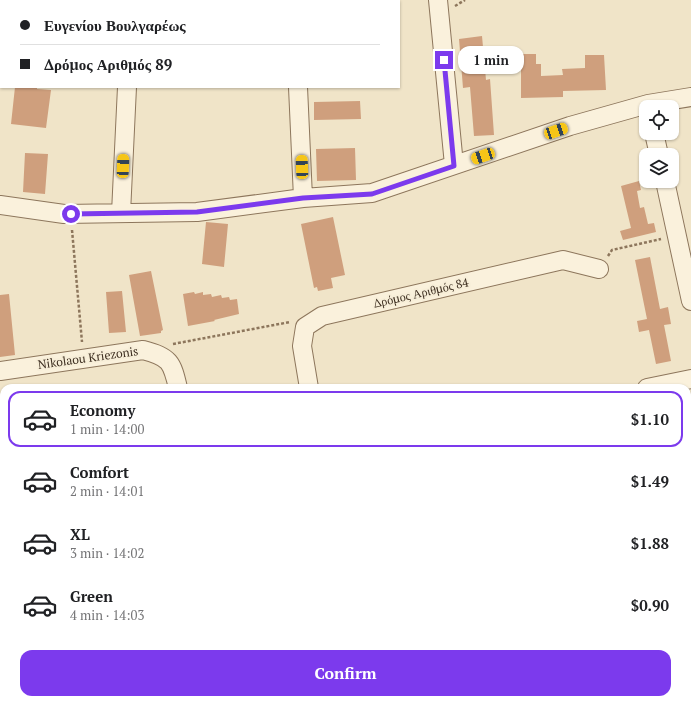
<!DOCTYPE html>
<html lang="en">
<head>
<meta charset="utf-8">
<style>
	body { margin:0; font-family:"PT Serif",serif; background:#f6f6f6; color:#202124; height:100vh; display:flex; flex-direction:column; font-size:15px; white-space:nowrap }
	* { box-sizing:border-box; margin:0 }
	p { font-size:13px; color:#757577 }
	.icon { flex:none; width:22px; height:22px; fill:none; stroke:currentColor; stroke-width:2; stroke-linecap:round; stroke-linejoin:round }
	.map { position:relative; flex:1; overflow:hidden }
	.drawer { position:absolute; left:0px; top:384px; width:691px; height:320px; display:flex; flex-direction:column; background:#fff; border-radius:12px 12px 0 0; box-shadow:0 1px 3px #0004 }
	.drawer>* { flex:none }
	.hud { position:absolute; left:0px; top:0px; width:400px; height:88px; box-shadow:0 1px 3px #0004; display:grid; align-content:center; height:88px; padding:0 20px; background:#fff }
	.controls { position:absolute; left:639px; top:100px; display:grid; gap:8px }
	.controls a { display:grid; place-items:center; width:40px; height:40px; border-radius:8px; background:#fff; box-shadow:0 1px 3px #0004; font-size:20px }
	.end { position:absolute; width:18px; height:18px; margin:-9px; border:5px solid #7c3aed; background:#fff; box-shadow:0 0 0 2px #fff }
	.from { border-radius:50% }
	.bubble { position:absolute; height:28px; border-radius:12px; background:#fff; box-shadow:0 1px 3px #0004; font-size:13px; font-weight:600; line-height:28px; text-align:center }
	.car { position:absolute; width:12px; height:24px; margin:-12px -6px; border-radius:5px; box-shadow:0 0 3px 1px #0007; background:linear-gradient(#f5c518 24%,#345 0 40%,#f5c518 0 76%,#345 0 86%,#f5c518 0) }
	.hud b { display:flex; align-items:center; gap:14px; height:38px; font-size:15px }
	.hud b+b { border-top:1px solid #e0e0e0 }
	.hud i { width:10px; height:10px; background:#202124 }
	ul { padding:7px 0 0; list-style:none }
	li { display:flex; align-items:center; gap:12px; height:56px; margin:0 8px 6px; padding:0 12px; border:2px solid transparent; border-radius:12px }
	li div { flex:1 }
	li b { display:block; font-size:15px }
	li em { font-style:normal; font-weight:600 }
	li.current { border-color:#7c3aed }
	li>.icon { width:36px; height:36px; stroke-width:1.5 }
	.button { display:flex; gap:8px; margin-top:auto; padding:8px 20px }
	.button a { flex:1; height:46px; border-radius:12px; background:#7c3aed; color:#fff; font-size:16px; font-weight:600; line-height:46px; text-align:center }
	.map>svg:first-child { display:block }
	.building { fill:#cf9f7d }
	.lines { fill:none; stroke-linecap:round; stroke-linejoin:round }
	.minor-casing { stroke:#8d765c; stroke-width:20 }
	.major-casing { stroke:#5b4430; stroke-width:24 }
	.path { stroke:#8d765c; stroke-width:2.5; stroke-dasharray:3 2; stroke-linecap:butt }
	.minor { stroke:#faf1dc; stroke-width:18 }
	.major { stroke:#f3d9a0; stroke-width:22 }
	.route { stroke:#7c3aed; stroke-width:5 }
	.labels { text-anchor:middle; stroke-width:4; stroke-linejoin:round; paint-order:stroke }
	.street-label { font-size:12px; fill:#3d2e20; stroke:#f7eed8 }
</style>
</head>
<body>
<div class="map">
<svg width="691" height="704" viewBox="0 0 691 704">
	<rect width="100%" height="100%" fill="#f0e4c8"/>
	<path class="building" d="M482 36 486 80 490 79 494 135 474 136 470 87 463 88 459 39Z
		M521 54H536V64H541V76L563 75 562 69 585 68V55H604L606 90 563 91V97L521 98Z
		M15 87H37V89L51 90 46 128 11 124Z
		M360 101 361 119 314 120V102Z
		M355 148 356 180 317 181 316 149Z
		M25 153 48 154 45 194 23 192Z
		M639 181 641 190 637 191 640 208 644 207 648 224 654 223 656 232 623 240 620 231 631 228 621 186Z
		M333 217 345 275 331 278 333 288 318 291 317 287 314 288 301 224Z
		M206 222 228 224 224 267 202 264Z
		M650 257 660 309 668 307 671 324 664 325 671 361 656 364 649 330 639 332 637 321 647 319 635 260Z
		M151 271 163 330 161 331V333L140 336 129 275Z
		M122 291 126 332 109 333 106 292Z
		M194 292 195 294 203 292V295L211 294 212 297 221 295 222 298 229 297 230 300 237 299 239 314 214 320 215 321 188 326 183 294Z
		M9 294 15 355 0 357V295Z"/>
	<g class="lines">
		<defs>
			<path id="minor" d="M295 0V1
				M438 0 454 165
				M130 1V0
				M0 58H1
				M298 87 303 198
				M654 133 659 155
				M665 181 691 301
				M0 205 64 214 197 212 303 198 372 193 570 126 648 104 691 97
				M121 213 127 87
				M0 371 143 350C170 357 172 362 178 388
				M309 388 302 346 305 327 322 316 563 260 599 269
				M647 388 691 379
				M687 469 691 468
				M0 538 4 537
				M687 599H691
				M0 675H4"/>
			<path id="major" d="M687 647H691
				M687 681H691
				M100 704 121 700
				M284 704 317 700"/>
		</defs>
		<use href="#minor" class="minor-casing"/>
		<use href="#major" class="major-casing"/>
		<path class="path" d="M455 6 465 0
			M72 230 82 342
			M608 256 612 250 661 239
			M173 344 290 322"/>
		<use href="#minor" class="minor"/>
		<use href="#major" class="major"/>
	</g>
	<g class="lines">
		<path class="route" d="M71 214 197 212 303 198 372 194 454 166 444 60"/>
	</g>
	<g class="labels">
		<g class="street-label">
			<text transform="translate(421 293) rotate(-13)" y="4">Δρόμος Αριθμός 84</text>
			<text transform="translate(88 358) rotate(-8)" y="4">Nikolaou Kriezonis</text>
		</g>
	</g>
</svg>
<div class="controls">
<a><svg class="icon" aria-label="locate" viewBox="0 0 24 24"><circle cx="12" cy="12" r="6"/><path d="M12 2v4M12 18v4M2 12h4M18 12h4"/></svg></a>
<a><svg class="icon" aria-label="layers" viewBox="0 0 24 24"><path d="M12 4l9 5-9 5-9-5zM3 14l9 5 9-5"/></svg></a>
</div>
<i class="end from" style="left:71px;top:214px"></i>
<i class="end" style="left:444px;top:60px"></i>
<div class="bubble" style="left:458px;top:46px;width:66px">1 min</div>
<i class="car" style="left:556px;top:131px;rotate:71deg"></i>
<i class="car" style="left:483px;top:156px;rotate:251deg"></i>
<i class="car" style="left:123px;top:166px;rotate:2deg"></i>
<i class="car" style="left:302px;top:167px;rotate:358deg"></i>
<div class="hud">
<b><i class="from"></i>Ευγενίου Βουλγαρέως</b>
<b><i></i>Δρόμος Αριθμός 89</b>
</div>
<section class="drawer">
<ul>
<li class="current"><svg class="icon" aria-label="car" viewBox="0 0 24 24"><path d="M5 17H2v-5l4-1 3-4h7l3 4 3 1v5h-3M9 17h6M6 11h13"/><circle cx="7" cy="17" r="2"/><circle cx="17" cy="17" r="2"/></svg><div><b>Economy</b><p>1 min · 14:00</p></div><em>$1.10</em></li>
<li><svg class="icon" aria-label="car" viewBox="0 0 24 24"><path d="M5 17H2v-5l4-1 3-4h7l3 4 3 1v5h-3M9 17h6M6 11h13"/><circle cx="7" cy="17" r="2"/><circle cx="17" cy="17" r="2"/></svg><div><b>Comfort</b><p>2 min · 14:01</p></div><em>$1.49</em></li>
<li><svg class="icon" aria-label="car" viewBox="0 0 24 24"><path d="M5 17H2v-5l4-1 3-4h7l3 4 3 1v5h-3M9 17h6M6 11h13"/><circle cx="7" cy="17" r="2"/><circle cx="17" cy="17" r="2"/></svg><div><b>XL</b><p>3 min · 14:02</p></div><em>$1.88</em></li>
<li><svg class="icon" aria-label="car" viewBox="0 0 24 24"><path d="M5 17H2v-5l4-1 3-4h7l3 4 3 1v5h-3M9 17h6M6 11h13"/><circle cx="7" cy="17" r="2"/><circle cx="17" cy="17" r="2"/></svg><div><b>Green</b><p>4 min · 14:03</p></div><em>$0.90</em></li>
</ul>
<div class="button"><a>Confirm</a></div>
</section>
</div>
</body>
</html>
